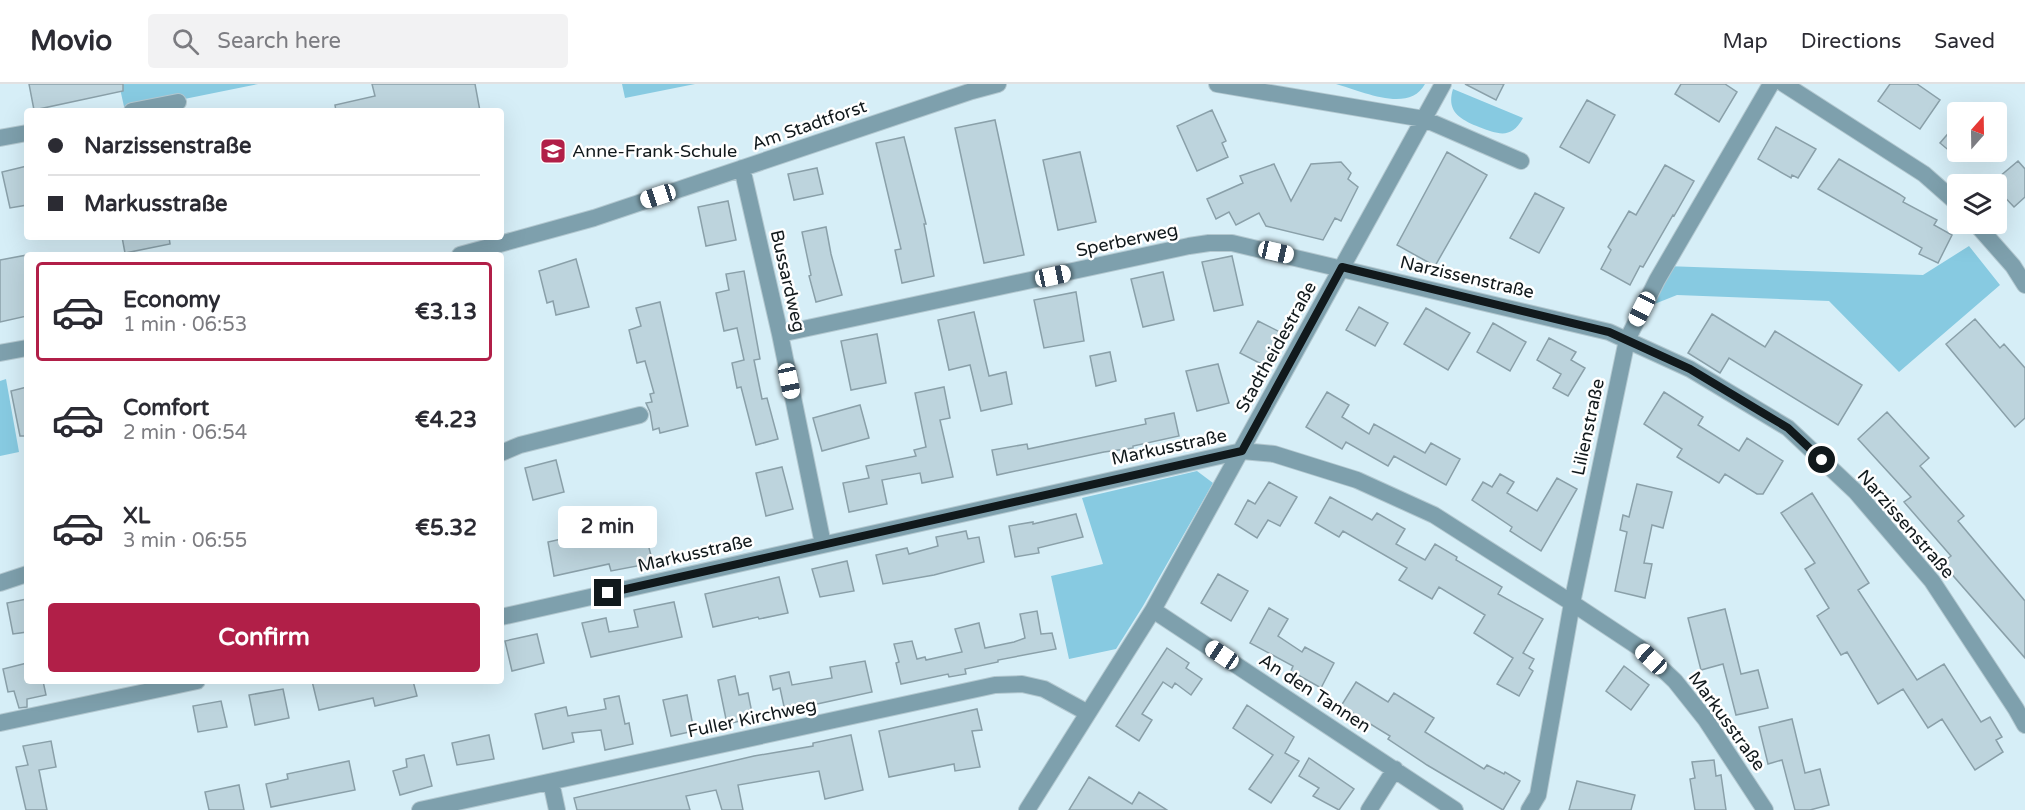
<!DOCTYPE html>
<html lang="en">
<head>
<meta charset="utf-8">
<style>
	body { margin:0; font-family:"Varela Round",sans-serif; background:#f2f2f3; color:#2b2b33; height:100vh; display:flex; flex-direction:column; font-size:22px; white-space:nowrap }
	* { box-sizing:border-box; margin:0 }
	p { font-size:20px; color:#7c7c81 }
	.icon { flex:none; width:33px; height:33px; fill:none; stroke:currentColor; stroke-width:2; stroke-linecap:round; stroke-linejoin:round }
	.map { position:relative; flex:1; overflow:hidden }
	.side { position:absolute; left:24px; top:168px; width:480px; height:432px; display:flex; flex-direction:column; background:#fff; border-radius:6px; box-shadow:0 6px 24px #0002 }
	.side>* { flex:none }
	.banner { position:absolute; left:24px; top:24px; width:480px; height:132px; border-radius:6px; box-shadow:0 6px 24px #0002; display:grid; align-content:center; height:132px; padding:0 24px; background:#fff }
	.needle { width:39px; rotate:20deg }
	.fabs { position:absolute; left:1947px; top:18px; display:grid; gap:12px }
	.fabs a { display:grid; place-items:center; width:60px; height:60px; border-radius:6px; background:#fff; box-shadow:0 6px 24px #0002; font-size:30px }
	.end { position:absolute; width:27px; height:27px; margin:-14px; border:8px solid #11191c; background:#fff; box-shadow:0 0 0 3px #fff }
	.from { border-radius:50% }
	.bubble { position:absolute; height:42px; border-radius:6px; background:#fff; box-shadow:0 6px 24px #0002; font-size:20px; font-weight:700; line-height:42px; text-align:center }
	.car { position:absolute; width:18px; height:36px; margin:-18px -9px; border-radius:8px; box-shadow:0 0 4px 2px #0007; background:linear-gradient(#fff 24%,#345 0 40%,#fff 0 76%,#345 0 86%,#fff 0) }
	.banner b { display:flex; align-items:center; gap:21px; height:57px; font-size:22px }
	.banner b+b { border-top:2px solid #e1e1e2 }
	.banner i { width:15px; height:15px; background:#2b2b33 }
	ul { padding:10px 0 0; list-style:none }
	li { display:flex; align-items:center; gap:18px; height:99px; margin:0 12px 9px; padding:0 12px; border:3px solid transparent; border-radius:6px }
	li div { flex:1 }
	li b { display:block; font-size:22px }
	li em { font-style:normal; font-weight:700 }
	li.selected { border-color:#b11f48 }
	li>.icon { width:54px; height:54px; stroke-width:1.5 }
	.primary-button { display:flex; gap:12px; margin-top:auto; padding:12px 24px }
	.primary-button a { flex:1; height:69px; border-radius:6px; background:#b11f48; color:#fff; font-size:24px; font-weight:700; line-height:69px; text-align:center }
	header { display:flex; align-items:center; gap:36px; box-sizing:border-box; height:84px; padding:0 30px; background:#fff; border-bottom:2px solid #e1e1e2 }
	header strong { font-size:28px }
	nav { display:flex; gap:33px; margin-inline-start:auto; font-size:21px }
	.search { width:420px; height:54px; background:#f2f2f3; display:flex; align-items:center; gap:15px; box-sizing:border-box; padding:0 21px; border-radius:6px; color:#7c7c81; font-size:22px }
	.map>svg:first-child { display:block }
	.green { fill:#87cae1 }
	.building { fill:#bdd4dd; stroke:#8aa0a9; stroke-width:1.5 }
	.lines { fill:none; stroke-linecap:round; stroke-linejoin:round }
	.minor-casing { stroke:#b3c8d0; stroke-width:18 }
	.minor { stroke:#7ea0ad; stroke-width:16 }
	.route { stroke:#11191c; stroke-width:8 }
	.labels { text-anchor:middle; stroke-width:5; stroke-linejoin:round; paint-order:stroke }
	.street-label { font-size:18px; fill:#11191c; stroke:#fff }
	.poi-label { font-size:18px; fill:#11191c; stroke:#fff; text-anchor:start }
</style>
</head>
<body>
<header>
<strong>Movio</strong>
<div class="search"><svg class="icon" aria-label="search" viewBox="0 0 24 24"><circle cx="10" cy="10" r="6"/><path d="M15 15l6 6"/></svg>Search here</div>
<nav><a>Map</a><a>Directions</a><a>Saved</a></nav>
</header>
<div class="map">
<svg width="2025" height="726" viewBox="0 0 2025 726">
	<rect width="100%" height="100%" fill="#d6eef7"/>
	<path class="green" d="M119 0H258L125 27Z
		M622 0H695L625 14Z
		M1336 0H1425C1409 30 1362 7 1336 0Z
		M1453 5 1523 34C1511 56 1498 50 1479 43 1460 35 1446 28 1453 5Z
		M1969 162 2000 201 1899 288 1829 217 1677 211 1642 225 1665 182 1923 191Z
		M6 295 19 368 0 372V297Z
		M1197 387 1213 399 1143 522 1116 565 1069 575 1051 492 1103 480 1082 414Z"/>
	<path class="building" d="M29 0H123V7L34 26Z
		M372 0H475L480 27H336L335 21 375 12Z
		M1465 0H1504L1496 16Z
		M1681 0H1725L1737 8 1719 38 1675 10Z
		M1890 0H1917L1940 16 1920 45 1878 17Z
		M1587 16 1615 31 1589 79 1560 63Z
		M1212 26 1226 57 1222 59 1228 73 1197 87 1177 42Z
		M995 36 1024 171 984 179 955 44Z
		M1958 38V74L1940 59Z
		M1776 43 1816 65 1798 94 1792 91 1791 94 1758 75Z
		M904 53 926 140H924L934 192 902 199 895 166 901 165 876 59Z
		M1080 68 1096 138 1058 146 1043 76Z
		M1447 68 1487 91 1435 182 1397 161Z
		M1839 75 1899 110 1905 114 1903 118 1937 136 1934 141 1952 151 1938 179 1919 170 1922 164 1818 105Z
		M2018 77 2025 85V113L2014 123 1996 104V100L1992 99Z
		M1341 78 1351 89 1348 95 1358 103 1341 137 1335 134 1323 156 1266 142 1259 129 1236 141 1229 128 1216 135 1207 115 1243 99 1240 92 1274 80 1291 117 1311 80Z
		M1665 81 1694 97 1674 132 1673 131 1643 183 1640 182 1630 201 1601 185 1611 166 1608 163 1629 127 1636 131Z
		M27 82V121L10 124 2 88Z
		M817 84 823 110 794 116 788 90Z
		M1535 109 1564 124 1539 169 1510 154Z
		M728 117 736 156 706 162 698 123Z
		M826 143 831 170 842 211 816 218 809 192 811 191 802 148Z
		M122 153H169L170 160 125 169Z
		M27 171V232L0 238V176Z
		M1232 172 1243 221 1214 227 1202 178Z
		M576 175 589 223 556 231 553 217 547 219 539 187Z
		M744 187 760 275 754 276 762 315 767 314 778 355 756 361 741 303 737 304 732 279 744 276 737 244 724 247 716 209 729 206 726 190Z
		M1163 188 1174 236 1143 243 1131 195Z
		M1076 208 1084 257 1044 264 1034 216Z
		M660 218 688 342 660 349 659 344 653 346 650 328 646 319 652 318 650 310 654 309 645 277 637 279 629 246 641 242 636 224Z
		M1359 223 1388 239 1375 262 1346 246Z
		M1426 224 1470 249 1448 286 1404 260Z
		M974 228 989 292 1006 288 1012 320 981 327 970 281 949 286 938 236Z
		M1712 230 1765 263 1775 247 1862 301 1838 341 1729 274 1720 289 1688 269Z
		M1975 235 2000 264 2004 260 2025 284V334L2015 343 1946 260Z
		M1258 237 1284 250 1267 283 1240 269Z
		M1493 239 1526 258 1510 287 1477 268Z
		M877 250 886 299 851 306 841 257Z
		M1549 254 1576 268 1571 276 1585 284 1568 312 1553 304 1561 290 1537 276Z
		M1110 268 1116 297 1096 302 1090 272Z
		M1218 280 1229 319 1197 327 1186 287Z
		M27 303V352H20L11 307Z
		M944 303 950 334 940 336 953 393 922 399 920 389 882 396 887 420 849 428 843 399 869 394 866 382 916 372 914 366 926 363 915 309Z
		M1327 308 1349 321 1342 333 1369 350 1374 340 1425 369 1431 359 1460 375 1446 401 1394 372 1388 382 1346 358 1342 365 1306 343Z
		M1664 308 1703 333 1698 341 1739 367 1747 354 1783 377 1763 410H1757L1725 390 1719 399 1677 373 1682 365 1644 340Z
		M860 321 869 354 822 367 813 334Z
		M1887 328 1929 374 1920 382 1964 432 1958 437 2025 517V574L1942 479 1951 472 1904 418 1911 413 1858 355Z
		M1174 329 1179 352 1133 362V364L1104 368 997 391 992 366 1027 360 1028 365 1146 340 1145 335Z
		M556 376 564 408 533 416 525 384Z
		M782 383 793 425 766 432 756 389Z
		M1500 390 1514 398 1507 409 1537 427 1557 394 1577 405 1541 467 1510 447 1512 443 1472 416 1483 398 1492 403Z
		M1269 398 1297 413 1280 442 1268 436 1257 454 1235 440 1248 416 1255 420Z
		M1637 400 1672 408 1663 444 1652 441 1644 479 1652 480 1645 514 1615 507 1627 448 1620 446 1623 431 1629 433Z
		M1812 409 1869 499 1858 506 1917 596 1944 580 1981 638 1990 633 2002 653 1996 656 2003 668 1975 686 1942 635 1928 644 1903 605 1878 620 1847 568 1841 571 1817 532 1829 524 1805 485 1815 479 1781 429Z
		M1330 413 1372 436 1377 429 1405 445 1396 460 1425 476 1435 460 1457 473 1456 476 1502 503 1498 510 1543 535 1523 569 1534 575 1529 584 1533 587 1519 612 1497 600 1513 574 1474 549 1485 531 1439 503 1432 515 1399 496 1407 484 1343 447 1339 453 1315 439Z
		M1076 430 1083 453 1038 464 1039 469 1015 473 1009 442 1033 438V440Z
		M644 445 653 479 611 487 609 480 554 492 548 458 579 451 580 456 593 453 594 456Z
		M966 447 968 455 979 453 984 478 934 491 883 500 876 471 907 464 909 470 938 462 936 453Z
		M847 477 854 507 820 513 812 485Z
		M1218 490 1248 507 1231 537 1201 519Z
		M779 493 788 529 759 535 758 533 713 543 705 510Z
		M27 515V548L13 550 7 519Z
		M674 518 682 553 591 573 582 539 606 534 609 548 638 543 634 526Z
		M1269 524 1288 535 1278 552 1302 568 1305 563 1334 579 1321 604 1291 587 1293 582 1250 559Z
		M1725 525 1741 590 1758 586 1768 624 1736 631 1723 580 1701 586 1688 534Z
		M1037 527 1041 550 1052 549 1056 565 998 576V578L965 585 966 590 949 593 948 590 901 600 896 579 899 578 894 560 912 557 917 575 925 573 926 576 962 568 955 545 979 539 985 564 1014 558 1025 554 1020 530Z
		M537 550 544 579 512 587 505 557Z
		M1167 564 1189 579 1186 584 1202 595 1191 611 1175 599 1172 604 1163 598 1142 630 1152 636 1139 657 1116 642Z
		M865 577 872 608 785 627 780 604 773 606 770 592 789 588 792 601 832 594 830 583Z
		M27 579V597H43L46 611 27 615V623L19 624 14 607 8 608 3 585Z
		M1624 582 1649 601 1631 626 1606 607Z
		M735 592 739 611 748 609 753 634 727 640 718 596Z
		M312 597H413L417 612 375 622 373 614 319 626Z
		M1356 598 1388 618 1394 609 1434 634 1425 648 1484 685 1487 681 1504 690 1505 688 1520 697 1503 726 1427 681 1388 655 1390 652 1341 622Z
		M283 605 289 634 255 641 249 611Z
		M687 611 694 647 671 652 663 616Z
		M619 612 625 640 629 639 633 660 605 666 601 646 572 649 574 658 543 665 535 630 566 623 568 632 606 625 604 615Z
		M221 617 227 643 198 648 193 622Z
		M1247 621 1294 653 1285 669 1299 677 1271 719 1249 705 1273 671 1233 644Z
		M977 625 982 646 972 647 980 683 955 687 954 680 889 693 879 647Z
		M1792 635 1805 689 1820 685 1829 721 1810 726H1795L1782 676 1768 680 1759 643Z
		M489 651 494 675 457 681 452 659Z
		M851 651 863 706 825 715 819 687 738 701 743 726H722L716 706 686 712 690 726H577L574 714 754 672 813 662V659Z
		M51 657 56 683 39 686 47 726H26L16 683 28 681 23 662Z
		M424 671 432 702 400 711 393 687 407 683 406 675Z
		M1309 674 1354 705 1339 726 1313 712 1319 704 1299 692Z
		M1714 676 1716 692 1721 691 1726 726H1695L1690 695 1695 694 1692 678Z
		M349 677 355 706 271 723 266 700 288 695 287 690Z
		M1089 693 1132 720 1139 708 1167 726H1069Z
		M1577 697 1635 711 1631 726H1569Z
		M239 701 244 726H209L205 708Z"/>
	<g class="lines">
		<defs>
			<path id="minor" d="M1217 0 1424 35 1521 77
				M1784 0 1924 90 1958 120
				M132 27 178 18
				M0 54 27 49
				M742 84 780 250 823 460
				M1976 140 2013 182 2025 201
				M460 171 594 134 972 7 998 0
				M780 250 1189 162 1209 159H1232L1609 248 1690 285 1788 344 1856 408 1932 497 2016 625 2025 641
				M0 269 27 264
				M501 369 520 361 640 331
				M0 499 27 490
				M1153 526 1455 726
				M501 533 1242 367 1274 370 1357 396 1434 431 1572 519 1640 564 1675 597 1706 636 1765 726
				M0 639 197 597
				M551 698 557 726
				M420 726 995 601 1022 600 1044 605 1088 629
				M1027 726 1153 526 1443 0
				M1369 726 1395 685
				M1529 726 1538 711 1572 519 1627 256 1657 196 1771 0"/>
		</defs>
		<use href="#minor" class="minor-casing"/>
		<use href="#minor" class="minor"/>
	</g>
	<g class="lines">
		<path class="route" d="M608 509 1242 367 1342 183 1609 248 1690 285 1768 332 1788 344 1822 376"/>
	</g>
	<defs>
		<symbol id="school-square" viewBox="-11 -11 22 22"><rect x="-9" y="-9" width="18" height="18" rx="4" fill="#b11f48" stroke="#fff"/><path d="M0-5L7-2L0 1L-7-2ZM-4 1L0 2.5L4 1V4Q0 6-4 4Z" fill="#fff"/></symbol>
	</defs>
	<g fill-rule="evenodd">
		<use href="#school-square" x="538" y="52" width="30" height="30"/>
	</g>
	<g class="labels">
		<g class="street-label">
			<text transform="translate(809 41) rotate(-19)" y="6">Am Stadtforst</text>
			<text transform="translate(1127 156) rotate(-12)" y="6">Sperberweg</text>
			<text transform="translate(1467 193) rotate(13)" y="6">Narzissenstraße</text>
			<text transform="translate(788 197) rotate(77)" y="6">Bussardweg</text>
			<text transform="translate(1276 263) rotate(-61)" y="6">Stadtheidestraße</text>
			<text transform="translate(1588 343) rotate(-78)" y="6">Lilienstraße</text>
			<text transform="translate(1169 363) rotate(-12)" y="6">Markusstraße</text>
			<text transform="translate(1906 440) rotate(49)" y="6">Narzissenstraße</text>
			<text transform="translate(695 469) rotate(-13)" y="6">Markusstraße</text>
			<text transform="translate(1315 609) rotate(33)" y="6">An den Tannen</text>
			<text transform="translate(752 634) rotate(-12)" y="6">Fuller Kirchweg</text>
			<text transform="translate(1727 637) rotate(54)" y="6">Markusstraße</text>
		</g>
		<g class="poi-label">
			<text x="572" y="73">Anne-Frank-Schule</text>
		</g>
	</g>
</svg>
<div class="fabs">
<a><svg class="needle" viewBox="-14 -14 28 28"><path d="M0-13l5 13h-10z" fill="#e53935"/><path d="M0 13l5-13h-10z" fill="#7c7c81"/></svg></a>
<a><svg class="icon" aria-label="layers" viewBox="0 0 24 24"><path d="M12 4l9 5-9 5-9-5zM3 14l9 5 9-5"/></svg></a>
</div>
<i class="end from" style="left:1822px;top:376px"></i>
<i class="end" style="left:608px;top:509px"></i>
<div class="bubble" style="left:558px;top:422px;width:99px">2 min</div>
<i class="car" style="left:658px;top:112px;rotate:252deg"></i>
<i class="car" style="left:1276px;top:168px;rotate:103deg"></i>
<i class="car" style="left:1053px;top:192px;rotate:78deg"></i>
<i class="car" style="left:1642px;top:225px;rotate:207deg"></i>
<i class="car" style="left:789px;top:297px;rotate:168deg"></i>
<i class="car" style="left:1222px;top:571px;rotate:304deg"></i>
<i class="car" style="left:1651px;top:575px;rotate:313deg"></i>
<div class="banner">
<b><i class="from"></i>Narzissenstraße</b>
<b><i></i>Markusstraße</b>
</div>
<section class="side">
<ul>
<li class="selected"><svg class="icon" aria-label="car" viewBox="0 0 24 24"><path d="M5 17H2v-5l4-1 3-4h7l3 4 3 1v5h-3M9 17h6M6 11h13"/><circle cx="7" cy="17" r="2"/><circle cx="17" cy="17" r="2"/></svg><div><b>Economy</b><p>1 min · 06:53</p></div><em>€3.13</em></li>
<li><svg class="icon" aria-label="car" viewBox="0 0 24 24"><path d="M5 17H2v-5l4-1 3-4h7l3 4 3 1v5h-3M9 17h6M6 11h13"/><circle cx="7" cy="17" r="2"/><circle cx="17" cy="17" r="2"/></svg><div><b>Comfort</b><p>2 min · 06:54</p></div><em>€4.23</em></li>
<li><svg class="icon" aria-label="car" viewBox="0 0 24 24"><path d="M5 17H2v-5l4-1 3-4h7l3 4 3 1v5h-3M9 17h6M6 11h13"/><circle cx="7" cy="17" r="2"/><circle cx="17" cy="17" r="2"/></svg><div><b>XL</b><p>3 min · 06:55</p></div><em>€5.32</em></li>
</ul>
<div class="primary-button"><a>Confirm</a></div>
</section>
</div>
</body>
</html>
